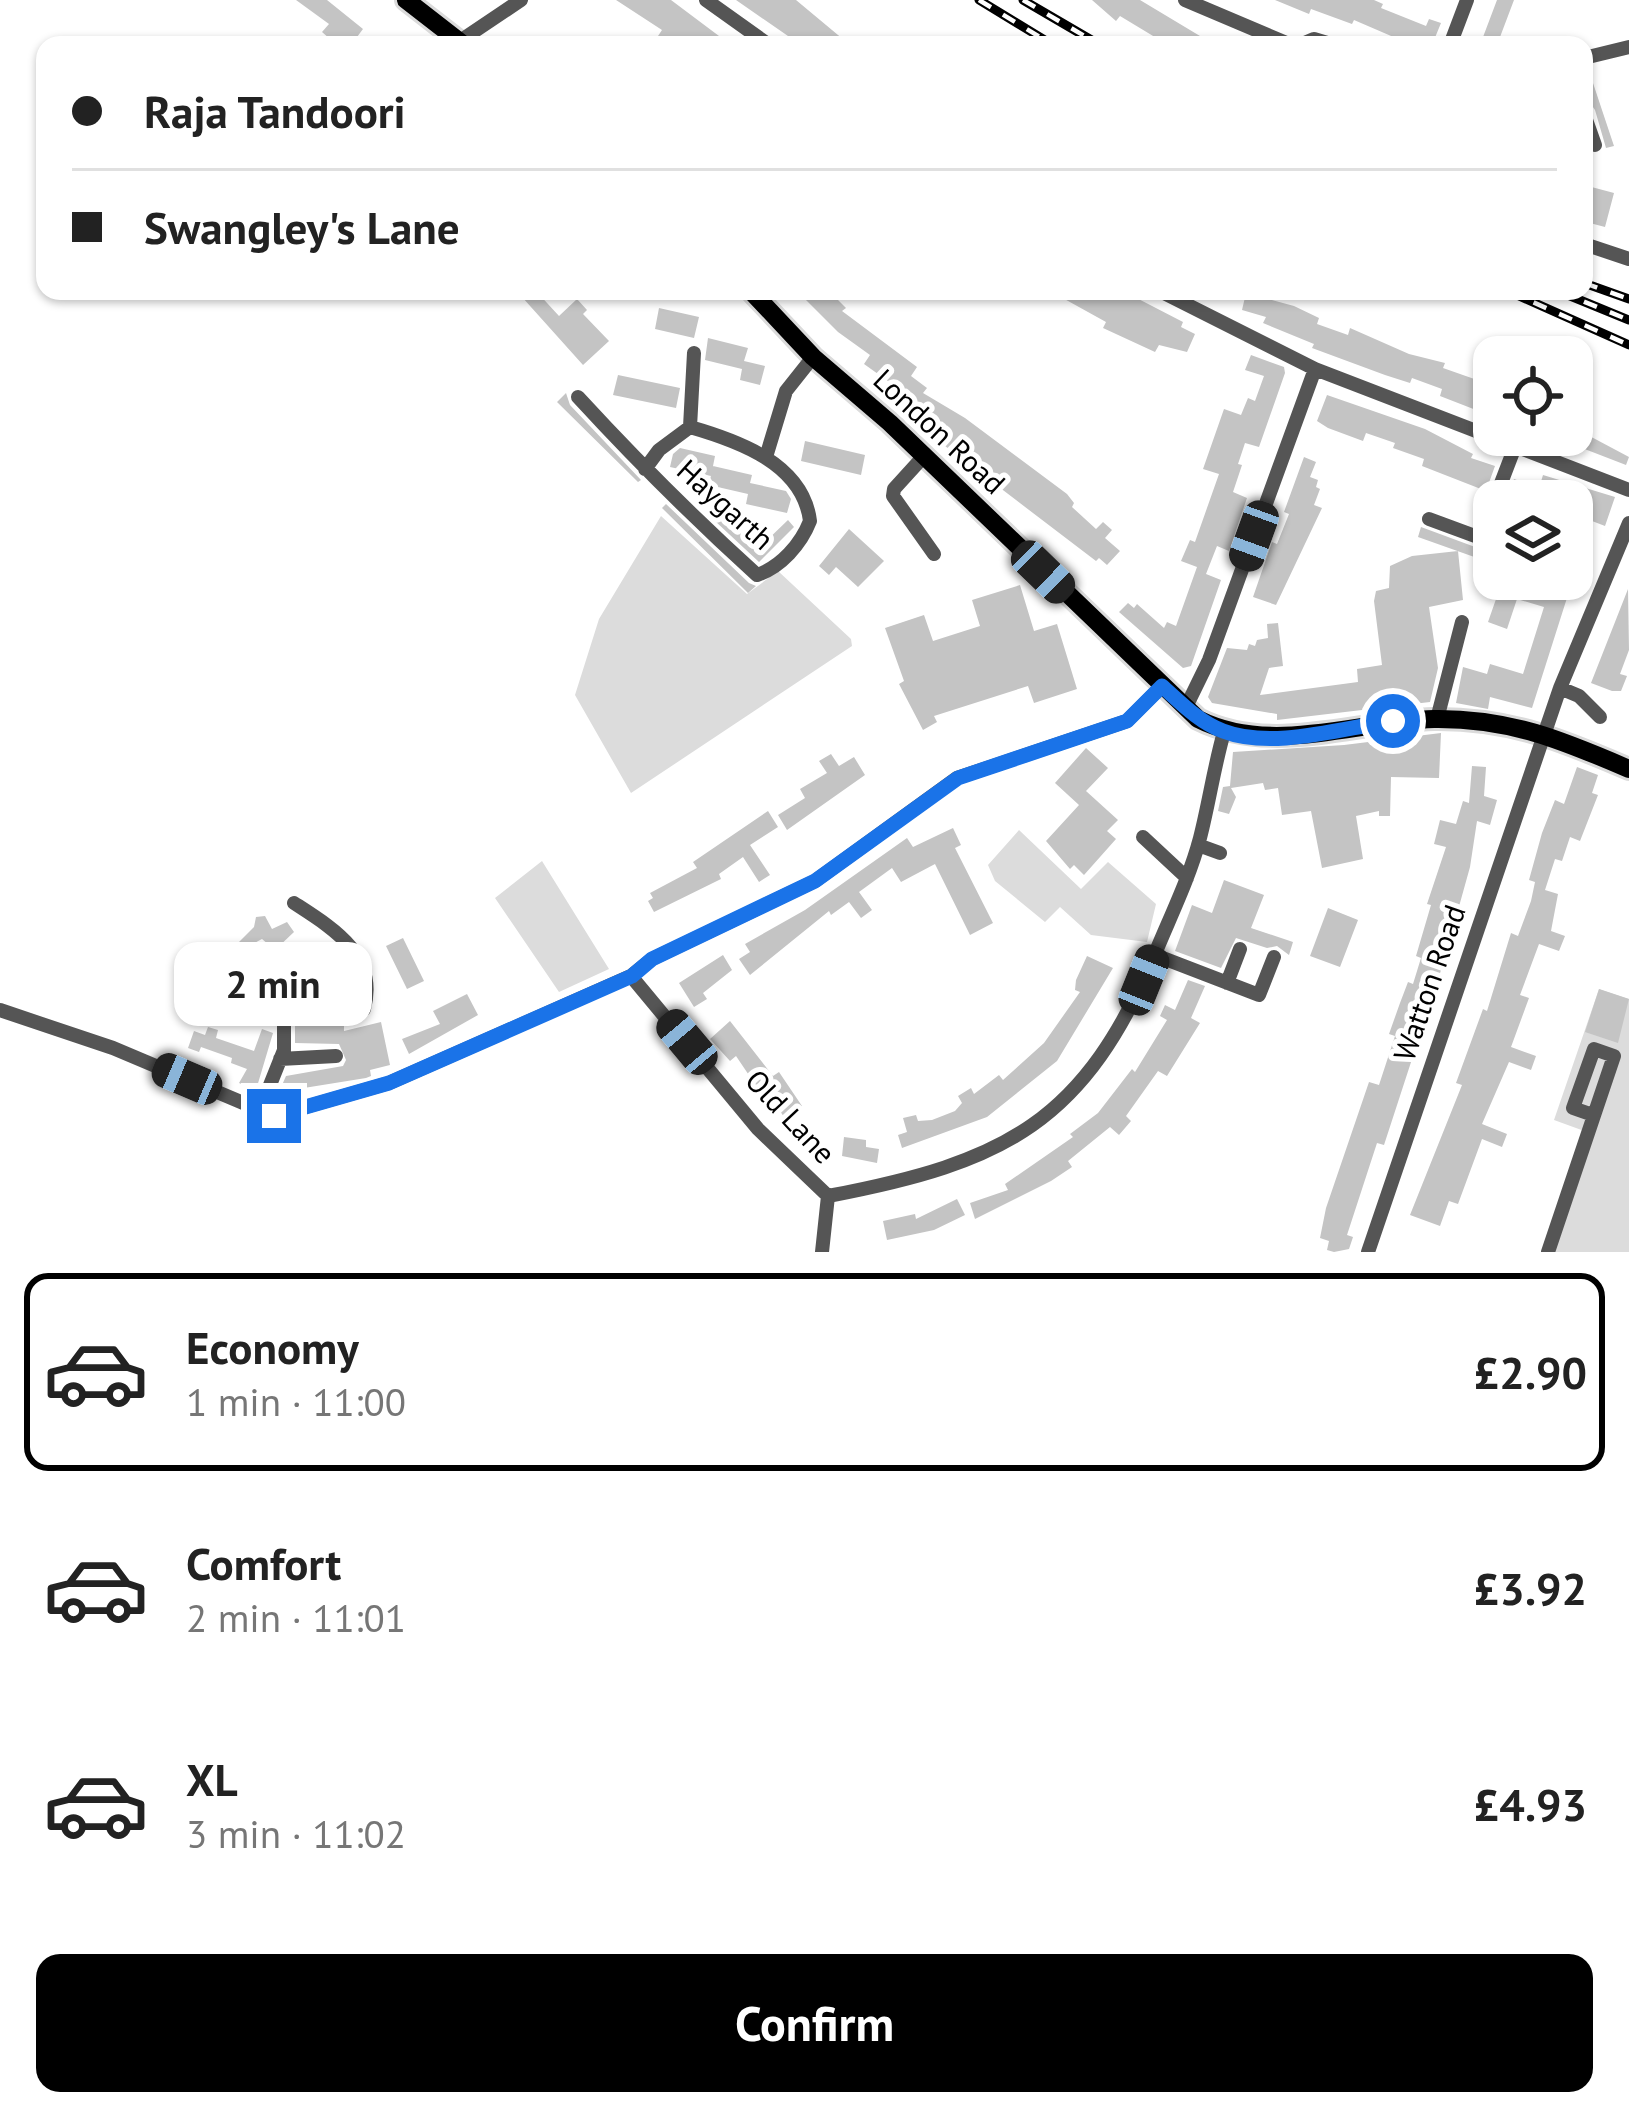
<!DOCTYPE html>
<html lang="en">
<head>
<meta charset="utf-8">
<style>
	body { margin:0; font-family:"PT Sans",sans-serif; background:#f2f2f2; color:#222; height:100vh; display:flex; flex-direction:column; font-size:45px; white-space:nowrap }
	* { box-sizing:border-box; margin:0 }
	p { font-size:39px; color:#767676 }
	.icon { flex:none; width:66px; height:66px; fill:none; stroke:currentColor; stroke-width:2; stroke-linecap:round; stroke-linejoin:round }
	.map { position:relative; height:1252px; overflow:hidden }
	.side { display:flex; flex-direction:column; background:#fff; flex:1 }
	.side>* { flex:none }
	.top-card { position:absolute; left:36px; top:36px; width:1557px; height:264px; border-radius:24px; box-shadow:0 3px 9px #0004; display:grid; align-content:center; height:264px; padding:0 36px; background:#fff }
	.buttons { position:absolute; left:1473px; top:336px; display:grid; gap:24px }
	.buttons a { display:grid; place-items:center; width:120px; height:120px; border-radius:24px; background:#fff; box-shadow:0 3px 9px #0004; font-size:60px }
	.end { position:absolute; width:54px; height:54px; margin:-27px; border:15px solid #1a73e8; background:#fff; box-shadow:0 0 0 6px #fff }
	.from { border-radius:50% }
	.bubble { position:absolute; height:84px; border-radius:24px; background:#fff; box-shadow:0 3px 9px #0004; font-size:39px; font-weight:800; line-height:84px; text-align:center }
	.car { position:absolute; width:36px; height:72px; margin:-36px -18px; border-radius:15px; box-shadow:0 0 9px 3px #0007; background:linear-gradient(#222 24%,#8ab4d8 0 40%,#222 0 76%,#8ab4d8 0 86%,#222 0) }
	.top-card b { display:flex; align-items:center; gap:42px; height:114px; font-size:45px }
	.top-card b+b { border-top:3px solid #e0e0e0 }
	.top-card i { width:30px; height:30px; background:#222 }
	ul { padding:21px 0 0; list-style:none }
	li { display:flex; align-items:center; gap:36px; height:198px; margin:0 24px 18px; padding:0 12px; border:6px solid transparent; border-radius:24px }
	li div { flex:1 }
	li b { display:block; font-size:45px }
	li em { font-style:normal; font-weight:800 }
	li.selected { border-color:#000 }
	li>.icon { width:108px; height:108px; stroke-width:1.5 }
	.button { display:flex; gap:24px; margin-top:auto; padding:24px 36px }
	.button a { flex:1; height:138px; border-radius:24px; background:#000; color:#fff; font-size:48px; font-weight:800; line-height:138px; text-align:center }
	.map>svg:first-child { display:block }
	.green { fill:#dcdcdc }
	.building { fill:#c4c4c4 }
	.lines { fill:none; stroke-linecap:round; stroke-linejoin:round }
	.major-casing { stroke:#dbdbdb; stroke-width:24 }
	.minor { stroke:#555; stroke-width:14 }
	.major { stroke:#000; stroke-width:18 }
	.rail-casing { stroke:#000; stroke-width:9 }
	.rail { stroke:#fff; stroke-width:4.5; stroke-dasharray:14; stroke-linecap:butt }
	.route { stroke:#1a73e8; stroke-width:15 }
	.labels { text-anchor:middle; stroke-width:10; stroke-linejoin:round; paint-order:stroke }
	.street-label { font-size:30px; fill:#000; stroke:#fff }
</style>
</head>
<body>
<div class="map">
<svg width="1629" height="1252" viewBox="0 0 1629 1252">
	<rect width="100%" height="100%" fill="#fff"/>
	<path class="green" d="M661 516 747 594 778 571 851 639 852 646 631 793 575 695 599 619Z
		M1019 830 1081 889 1108 862 1156 904 1147 942 1091 935 1060 907 1045 922 995 881 988 865Z
		M542 861 609 969 559 992 495 898Z
		M1599 989 1629 999V1252H1551L1587 1132 1554 1120Z"/>
	<path class="building" d="M296 0H327L363 29 357 37 367 45H337L322 32 329 24Z
		M616 0H671L731 45H681L670 37 667 42 658 36 662 30Z
		M736 0H796L850 45H801Z
		M1092 0H1140L1215 45H1168L1120 16 1116 21Z
		M1275 0H1374L1383 4 1381 8 1426 26 1429 19 1441 23 1432 45H1412L1354 20 1352 24 1311 9 1309 14Z
		M1497 0H1514L1497 45H1480Z
		M1588 68 1614 146 1606 148 1595 110 1584 94V69Z
		M1584 185 1614 193 1605 227 1586 222 1589 205 1584 204Z
		M529 291H536L559 316 577 299 587 310 583 314 609 341 583 365 522 297Z
		M797 291H829L846 308 842 311 917 367 911 376 927 388 923 393 965 418 1067 494 1074 503 1072 507 1096 529 1103 522 1112 530 1105 538 1120 551 1107 565 1099 558 1096 561 945 446 949 439 901 401 906 394 864 364 870 355 838 332Z
		M1050 291H1123L1183 322 1181 327 1195 334 1187 352 1159 345 1155 352 1103 328 1106 322Z
		M1246 293 1294 306 1319 318 1317 324 1348 335 1350 328 1409 354 1445 363 1443 368 1480 381 1478 388 1494 394V417L1440 396 1442 389 1412 378 1410 383 1385 375 1312 348 1314 344 1263 323 1266 317 1242 310Z
		M659 308 699 317 694 338 655 329Z
		M708 338 748 348 744 361 765 366 760 385 740 380 742 369 705 360Z
		M1251 355 1284 367 1285 373 1259 447 1245 443 1238 464 1242 465 1233 492 1247 498 1229 551 1217 546 1206 574 1221 580 1191 666 1183 668 1119 612 1128 603 1134 608 1137 604 1164 628 1167 622 1176 626 1197 567 1181 561 1190 540 1195 542 1219 474 1203 469 1224 409 1241 415 1248 398 1255 401 1264 376 1245 370Z
		M618 375 680 388 676 408 613 395Z
		M566 393 570 405 641 480 638 482 557 402Z
		M1327 395 1425 429 1473 454 1471 458 1495 466 1486 491 1422 466 1424 459 1393 448 1395 443 1366 433 1363 441 1328 428 1317 421Z
		M1582 432 1629 457 1626 465 1551 436Z
		M805 441 865 455 861 475 801 461Z
		M680 448 715 456 711 476 670 467 673 454Z
		M1304 457 1316 462 1310 477 1318 480 1316 487 1320 489 1314 505 1322 508 1276 605 1253 597 1272 542 1277 544 1289 514 1284 512Z
		M713 466 752 475 750 483 786 491 791 499 787 513 746 504 748 494 709 485Z
		M1543 475 1615 497 1605 526 1592 521 1574 574 1572 501H1506L1514 479 1539 488Z
		M666 504 749 583 756 586 748 593 662 508Z
		M724 512 759 548 788 520 794 527 759 562 715 521Z
		M1421 527 1494 554V564L1418 537Z
		M849 529 884 561 858 587 836 567 829 575 819 566Z
		M1458 551 1463 600 1429 607 1438 668 1430 702 1277 720V714L1212 703 1208 697 1227 648 1247 650 1249 644 1255 646 1257 640 1268 638 1267 624 1278 623 1283 666 1269 668 1260 695 1358 682 1357 669 1382 665 1374 601 1376 591 1389 588 1390 566 1412 556Z
		M1503 579H1573L1532 708 1490 697 1488 709 1456 703 1463 667 1487 674 1490 664 1523 674 1544 607 1517 599 1507 629 1488 622Z
		M1020 585 1034 631 1057 624 1077 689 1034 703 1028 686 934 716 937 722 923 730 899 684 904 681 885 628 924 615 933 641 980 626 972 600Z
		M1628 589 1629 650 1620 674 1627 676 1621 691H1612L1591 683Z
		M1441 733 1439 778 1391 777 1390 816H1379V811L1356 816 1363 859 1322 868 1311 811 1282 815 1278 788 1265 790 1263 783 1231 788 1236 797 1229 814 1218 811 1223 787 1230 786 1233 752 1344 745Z
		M1086 748 1108 768 1086 791 1118 820 1107 831 1116 839 1084 875 1074 865 1070 869 1046 841 1079 805 1055 783Z
		M831 754 839 766 854 757 865 775 787 830 778 815 805 798 800 789 827 773 819 761Z
		M1472 766 1486 767 1484 796 1497 800 1490 825 1477 821 1470 867 1443 964 1384 1145 1377 1143 1347 1235 1353 1237 1349 1249 1334 1252 1327 1250 1329 1241 1320 1238 1326 1208 1369 1082 1379 1085 1395 1036 1389 1034 1400 1003 1408 982 1413 984 1421 958 1416 956 1431 905 1427 904 1446 847 1434 844 1440 820 1456 824 1463 801 1469 803Z
		M1577 767 1598 775 1592 793 1598 795 1580 841 1570 837 1562 861 1555 859 1545 890 1558 894 1551 931 1565 936 1559 951 1539 944 1520 995 1529 998 1511 1047 1536 1056 1531 1070 1509 1062 1482 1124 1507 1134 1502 1147 1482 1139 1458 1204 1449 1201 1440 1226 1410 1215 1462 1085 1456 1083 1483 1009 1487 1011 1511 933 1518 936 1531 901 1535 882 1529 880 1542 833 1555 800 1564 804Z
		M768 811 778 827 750 845 770 875 759 882 743 857 719 874 721 879 654 912 648 901 653 898 650 893 697 868 693 862Z
		M953 828 961 845 955 848 993 923 970 935 935 864 901 882 892 868 859 892 872 910 861 918 849 902 831 915 829 911 750 975 739 959 750 952 745 944 805 910 907 838 913 847Z
		M1224 880 1264 895 1251 928 1293 942 1289 955 1277 946 1267 948 1236 938 1221 968 1175 951 1192 905 1212 913Z
		M1328 908 1358 920 1340 967 1310 956Z
		M265 916 272 929 287 922 294 932 275 950 262 939 249 946 244 958 247 974 258 981 254 988 247 989 231 971 230 963 235 946 254 927 256 917Z
		M403 938 424 981 407 989 386 946Z
		M309 950 317 951 326 962 343 961 339 993 332 994 312 983 313 996 288 995 287 974 278 962Z
		M723 955 732 970 703 993 707 999 694 1007 679 983Z
		M1087 956 1113 968 1057 1061 987 1117 902 1148 898 1135 907 1132 903 1118 916 1115 918 1121 932 1120 955 1111 962 1103 958 1096 971 1088 974 1094 999 1075 1003 1080 1044 1043 1080 992 1075 990 1076 980Z
		M1188 980 1205 986 1191 1018 1200 1023 1167 1076 1158 1071 1126 1116 1131 1121 1119 1135 1110 1127 1068 1161 1072 1167 1051 1181 975 1219 970 1203 1008 1190 1005 1184 1073 1137 1070 1134 1098 1113 1132 1069 1135 1072 1167 1020 1160 1016 1165 1005 1175 1010Z
		M1599 989 1629 999 1618 1043 1585 1032Z
		M467 994 478 1015 409 1054 402 1039 440 1024 433 1011Z
		M295 1019 344 1020V1031L381 1022 390 1065 370 1070 371 1076 366 1078 279 1092 286 1076 343 1066 346 1060 339 1044 295 1043Z
		M730 1021 773 1076 779 1072 802 1106 784 1117 778 1108 773 1111 736 1056 730 1061 710 1039Z
		M208 1027 218 1030 216 1038 254 1051 262 1029 273 1033 256 1090 239 1083 247 1069 231 1063 232 1058 201 1047 199 1052 188 1048 194 1031 205 1035Z
		M844 1137 866 1140V1147L879 1149 877 1163 842 1156Z
		M957 1199 965 1215 934 1230 887 1240 883 1221 915 1214 916 1219Z"/>
	<g class="lines">
		<defs>
			<path id="major" d="M406 0 464 45
				M751 291 813 357 890 423 1198 719C1271 756 1356 721 1434 719 1509 718 1562 740 1629 769"/>
		</defs>
		<use href="#major" class="major-casing"/>
		<path class="minor" d="M706 0 769 45
			M1185 0 1291 45
			M460 41 521 0
			M1300 45 1314 39 1334 45
			M1450 45 1467 0
			M1584 58 1629 47
			M1584 114 1595 145
			M1584 244 1629 259
			M1160 291 1315 369 1629 490
			M578 397C635 459 694 518 757 575 781 567 801 544 810 521 803 464 739 441 690 427L659 450 645 469
			M690 427 694 353
			M924 456 894 489 893 496 934 554
			M766 457 786 391 813 357
			M1429 519 1494 543
			M1480 538 1516 444
			M1560 688 1579 696 1600 717
			M1186 707 1209 660 1315 369
			M1437 719 1462 622
			M1143 837 1187 878
			M1198 845 1220 853
			M1155 955 1259 995 1274 957
			M631 976 758 1129 828 1196 822 1252
			M1227 983 1240 949
			M0 1010 113 1048 274 1116 389 1083 631 976 652 959 815 881 957 778 1127 721 1162 686
			M280 1059 336 1056
			M260 1110 284 1050V1006L364 1009C378 955 334 929 294 903
			M828 1196C1006 1162 1085 1123 1157 949 1172 913 1190 876 1200 838 1209 803 1214 767 1224 732
			M1368 1252 1560 688 1629 523
			M1548 1252 1614 1056 1594 1049 1573 1108 1593 1115"/>
		<use href="#major" class="major"/>
		<defs>
			<path id="rail" d="M979 0 1053 45
				M1023 0 1100 45
				M1584 283 1629 299
				M1508 291 1629 345
				M1558 291 1629 320"/>
		</defs>
		<use href="#rail" class="rail-casing"/>
		<use href="#rail" class="rail"/>
	</g>
	<g class="lines">
		<path class="route" d="M274 1116 389 1083 632 976 652 959 815 881 958 778 1127 721 1162 686C1181 703 1199 722 1223 731 1272 750 1342 728 1393 721"/>
	</g>
	<g class="labels">
		<g class="street-label">
			<text transform="translate(939 432) rotate(43)" y="10">London Road</text>
			<text transform="translate(725 505) rotate(42)" y="10">Haygarth</text>
			<text transform="translate(1430 983) rotate(-71)" y="10">Watton Road</text>
			<text transform="translate(790 1117) rotate(47)" y="10">Old Lane</text>
		</g>
	</g>
</svg>
<div class="buttons">
<a><svg class="icon" aria-label="locate" viewBox="0 0 24 24"><circle cx="12" cy="12" r="6"/><path d="M12 2v4M12 18v4M2 12h4M18 12h4"/></svg></a>
<a><svg class="icon" aria-label="layers" viewBox="0 0 24 24"><path d="M12 4l9 5-9 5-9-5zM3 14l9 5 9-5"/></svg></a>
</div>
<i class="end from" style="left:1393px;top:721px"></i>
<i class="end" style="left:274px;top:1116px"></i>
<div class="bubble" style="left:174px;top:942px;width:198px">2 min</div>
<i class="car" style="left:1254px;top:536px;rotate:200deg"></i>
<i class="car" style="left:1043px;top:572px;rotate:134deg"></i>
<i class="car" style="left:1144px;top:980px;rotate:22deg"></i>
<i class="car" style="left:687px;top:1042px;rotate:320deg"></i>
<i class="car" style="left:187px;top:1079px;rotate:293deg"></i>
<div class="top-card">
<b><i class="from"></i>Raja Tandoori</b>
<b><i></i>Swangley's Lane</b>
</div>
</div>
<section class="side">
<ul>
<li class="selected"><svg class="icon" aria-label="car" viewBox="0 0 24 24"><path d="M5 17H2v-5l4-1 3-4h7l3 4 3 1v5h-3M9 17h6M6 11h13"/><circle cx="7" cy="17" r="2"/><circle cx="17" cy="17" r="2"/></svg><div><b>Economy</b><p>1 min · 11:00</p></div><em>£2.90</em></li>
<li><svg class="icon" aria-label="car" viewBox="0 0 24 24"><path d="M5 17H2v-5l4-1 3-4h7l3 4 3 1v5h-3M9 17h6M6 11h13"/><circle cx="7" cy="17" r="2"/><circle cx="17" cy="17" r="2"/></svg><div><b>Comfort</b><p>2 min · 11:01</p></div><em>£3.92</em></li>
<li><svg class="icon" aria-label="car" viewBox="0 0 24 24"><path d="M5 17H2v-5l4-1 3-4h7l3 4 3 1v5h-3M9 17h6M6 11h13"/><circle cx="7" cy="17" r="2"/><circle cx="17" cy="17" r="2"/></svg><div><b>XL</b><p>3 min · 11:02</p></div><em>£4.93</em></li>
</ul>
<div class="button"><a>Confirm</a></div>
</section>
</body>
</html>
